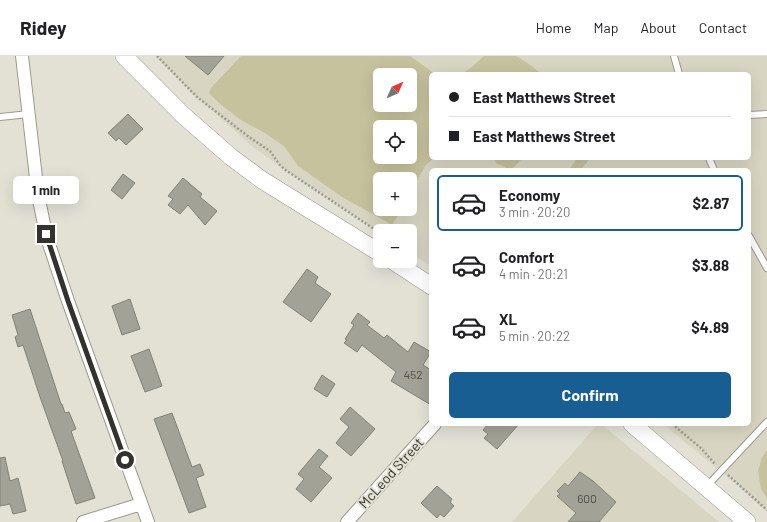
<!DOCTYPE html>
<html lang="en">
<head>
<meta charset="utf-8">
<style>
	body { margin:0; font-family:Barlow,sans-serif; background:#f2f2f2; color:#202124; height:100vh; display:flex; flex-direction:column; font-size:15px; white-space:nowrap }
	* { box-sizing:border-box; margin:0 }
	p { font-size:13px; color:#757577 }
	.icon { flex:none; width:22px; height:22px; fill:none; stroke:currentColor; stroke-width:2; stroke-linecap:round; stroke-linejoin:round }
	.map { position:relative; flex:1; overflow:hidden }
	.drawer { position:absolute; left:429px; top:112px; width:322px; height:258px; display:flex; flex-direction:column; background:#fff; border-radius:6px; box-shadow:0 4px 16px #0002 }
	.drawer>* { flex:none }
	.hud { position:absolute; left:429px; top:16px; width:322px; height:88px; border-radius:6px; box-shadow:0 4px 16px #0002; display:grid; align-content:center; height:88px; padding:0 20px; background:#fff }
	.needle { width:26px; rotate:45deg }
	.tools { position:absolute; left:373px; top:12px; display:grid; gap:8px }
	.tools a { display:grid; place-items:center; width:44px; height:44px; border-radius:6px; background:#fff; box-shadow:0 4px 16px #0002; font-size:20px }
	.end { position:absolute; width:18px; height:18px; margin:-9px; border:5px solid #33322d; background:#fff; box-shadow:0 0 0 2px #fff }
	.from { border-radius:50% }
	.bubble { position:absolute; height:28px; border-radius:6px; background:#fff; box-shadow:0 4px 16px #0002; font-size:13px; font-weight:700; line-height:28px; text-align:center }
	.hud b { display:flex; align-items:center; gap:14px; height:38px; font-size:15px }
	.hud b+b { border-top:1px solid #e0e0e0 }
	.hud i { width:10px; height:10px; background:#202124 }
	ul { padding:7px 0 0; list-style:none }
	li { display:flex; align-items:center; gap:12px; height:56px; margin:0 8px 6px; padding:0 12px; border:2px solid transparent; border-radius:6px }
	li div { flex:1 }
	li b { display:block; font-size:15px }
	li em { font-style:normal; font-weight:700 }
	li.active { border-color:#195e93 }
	li>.icon { width:36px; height:36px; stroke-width:1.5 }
	.primary-button { display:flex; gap:8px; margin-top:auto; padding:8px 20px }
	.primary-button a { flex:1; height:46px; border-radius:6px; background:#195e93; color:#fff; font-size:16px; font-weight:700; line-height:46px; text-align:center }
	header { display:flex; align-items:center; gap:24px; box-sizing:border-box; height:56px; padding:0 20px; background:#fff; border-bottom:1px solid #e0e0e0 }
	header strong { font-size:19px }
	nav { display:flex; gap:22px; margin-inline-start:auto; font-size:14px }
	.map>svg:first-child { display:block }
	.built { fill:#d8d6c2; fill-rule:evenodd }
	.green { fill:#c6c29d; fill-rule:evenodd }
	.building { fill:#a3a296; stroke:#828176 }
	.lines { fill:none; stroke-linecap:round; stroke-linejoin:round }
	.lane-casing { stroke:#9b9a8f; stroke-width:8 }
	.street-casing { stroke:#9b9a8f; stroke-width:14 }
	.secondary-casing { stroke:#9b9a8f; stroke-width:18 }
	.path { stroke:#9b9a90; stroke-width:2.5; stroke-dasharray:2 2; stroke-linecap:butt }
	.lane { stroke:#fff; stroke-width:6 }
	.street { stroke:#fff; stroke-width:12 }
	.secondary { stroke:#fff; stroke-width:17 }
	.route { stroke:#33322d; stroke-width:5 }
	.labels { text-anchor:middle; stroke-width:4; stroke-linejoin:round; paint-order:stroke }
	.number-label { font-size:12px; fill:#4f4e47 }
	.street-label { font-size:14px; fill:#33322d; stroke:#e2e1d4 }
</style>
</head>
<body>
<header>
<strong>Ridey</strong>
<nav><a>Home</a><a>Map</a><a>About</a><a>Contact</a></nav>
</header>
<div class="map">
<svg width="767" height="466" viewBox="0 0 767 466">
	<rect width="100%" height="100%" fill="#e2e1d4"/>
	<path class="built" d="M155 0H767V456L743 434 663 368H749V114H431V210L410 197V175H380V177L284 113 253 91 197 41ZM431 18H749V102H431ZM380 19H410V49H380ZM380 71H410V101H380ZM380 123H410V153H380Z
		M598 368H601L719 466H512Z"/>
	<path class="green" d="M241 0H410L435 18H431V102H434L425 110 410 138V123H380V153H402L392 169 342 141 298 110 284 90 263 76 241 64 220 48 209 37 211 32ZM380 19H410V49H380ZM380 71H410V101H380Z
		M484 0H516L526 6 542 18H462L473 10Z
		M494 102H523L511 114 496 107Z
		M577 102H590L581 114H569Z
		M767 394V442L761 433 758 415 762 401Z"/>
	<path class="building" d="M185 0H224L208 19Z
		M128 58 143 73 126 89 119 82 116 85 108 77Z
		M123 118 135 127 122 143 111 134Z
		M183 122 202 138 200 141 217 155 205 169 188 149 180 158 168 149 173 143 168 140Z
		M307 213 318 221 315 227 331 238 311 266 283 246Z
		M130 243 140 273 122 279 112 250Z
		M30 253 61 348H62L65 357 69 356 76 373 71 375 95 442 76 448 62 405H63L40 341 23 289 18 291 15 281 18 279 12 259Z
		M358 257 370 266 367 269 384 282 387 279 408 296 414 286 431 296 423 309 431 314V349L391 325 396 316 362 289 357 296 344 287 347 284 345 283 354 269 351 267Z
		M149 293 162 330 145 336 131 300Z
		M322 319 335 328 327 341 314 333Z
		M350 351 375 373 351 400 336 387 349 371 340 363Z
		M172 357 192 411 200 408 204 419 196 422 206 451 189 457 154 363Z
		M488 368H519L497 393 484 382 488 378 483 374Z
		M319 393 328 400 319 411 332 422 311 446 296 433 304 423 298 418Z
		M5 401 10 425 18 422 26 455 13 458 10 448 0 450V402Z
		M580 416 593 425 616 446 599 466H568L576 457 557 440 560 438 557 435 565 427 568 430Z
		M437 430 452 443 450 446 454 450 444 461 440 458 437 462 421 447Z"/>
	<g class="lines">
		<defs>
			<path id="lane" d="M674 0 679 18
				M749 59 767 58
				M0 61 29 58
				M709 102 714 114
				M749 180 767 212
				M707 430 767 366"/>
			<path id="street" d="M22 0 38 139 44 168 49 188 68 245 148 466
				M83 466 141 448
				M347 466 435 368"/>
			<path id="secondary" d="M124 0 184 60 231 101 262 124 380 197
				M393 205 431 230
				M632 368 747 466"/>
		</defs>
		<use href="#lane" class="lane-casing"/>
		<use href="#street" class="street-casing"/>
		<use href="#secondary" class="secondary-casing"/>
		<path class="path" d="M157 0 197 41 249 81 270 95 279 108 284 113 380 177
			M672 368 702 393 715 408
			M728 419 767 454"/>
		<use href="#lane" class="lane"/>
		<use href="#street" class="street"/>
		<use href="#secondary" class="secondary"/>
	</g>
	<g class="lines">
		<path class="route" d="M46 178 68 245 125 404"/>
	</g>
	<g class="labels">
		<g class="number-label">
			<text x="413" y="323">452</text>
			<text x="587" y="447">600</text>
		</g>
		<g class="street-label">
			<text transform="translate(391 417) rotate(-48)" y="5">McLeod Street</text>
		</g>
	</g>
</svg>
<div class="tools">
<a><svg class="needle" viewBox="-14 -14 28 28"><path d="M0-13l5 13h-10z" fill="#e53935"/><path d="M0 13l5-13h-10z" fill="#757577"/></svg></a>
<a><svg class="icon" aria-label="locate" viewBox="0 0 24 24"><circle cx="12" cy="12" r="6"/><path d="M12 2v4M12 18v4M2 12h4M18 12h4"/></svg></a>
<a>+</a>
<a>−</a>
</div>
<i class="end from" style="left:125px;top:404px"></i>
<i class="end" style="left:46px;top:178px"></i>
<div class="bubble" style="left:13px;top:120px;width:66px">1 min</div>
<div class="hud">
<b><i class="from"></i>East Matthews Street</b>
<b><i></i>East Matthews Street</b>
</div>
<section class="drawer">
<ul>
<li class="active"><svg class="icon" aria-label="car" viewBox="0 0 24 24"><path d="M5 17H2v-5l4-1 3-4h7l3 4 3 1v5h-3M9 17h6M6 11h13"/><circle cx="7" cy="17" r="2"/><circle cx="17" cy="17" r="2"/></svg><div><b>Economy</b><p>3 min · 20:20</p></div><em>$2.87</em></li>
<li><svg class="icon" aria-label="car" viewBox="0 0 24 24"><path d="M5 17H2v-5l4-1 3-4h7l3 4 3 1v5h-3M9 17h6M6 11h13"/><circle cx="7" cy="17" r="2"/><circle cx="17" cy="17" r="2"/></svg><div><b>Comfort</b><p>4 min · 20:21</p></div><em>$3.88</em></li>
<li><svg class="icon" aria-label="car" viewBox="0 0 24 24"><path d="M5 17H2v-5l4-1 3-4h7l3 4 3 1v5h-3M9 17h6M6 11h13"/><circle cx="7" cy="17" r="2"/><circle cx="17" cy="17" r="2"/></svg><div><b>XL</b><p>5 min · 20:22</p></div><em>$4.89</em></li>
</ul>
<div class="primary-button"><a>Confirm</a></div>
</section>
</div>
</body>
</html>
